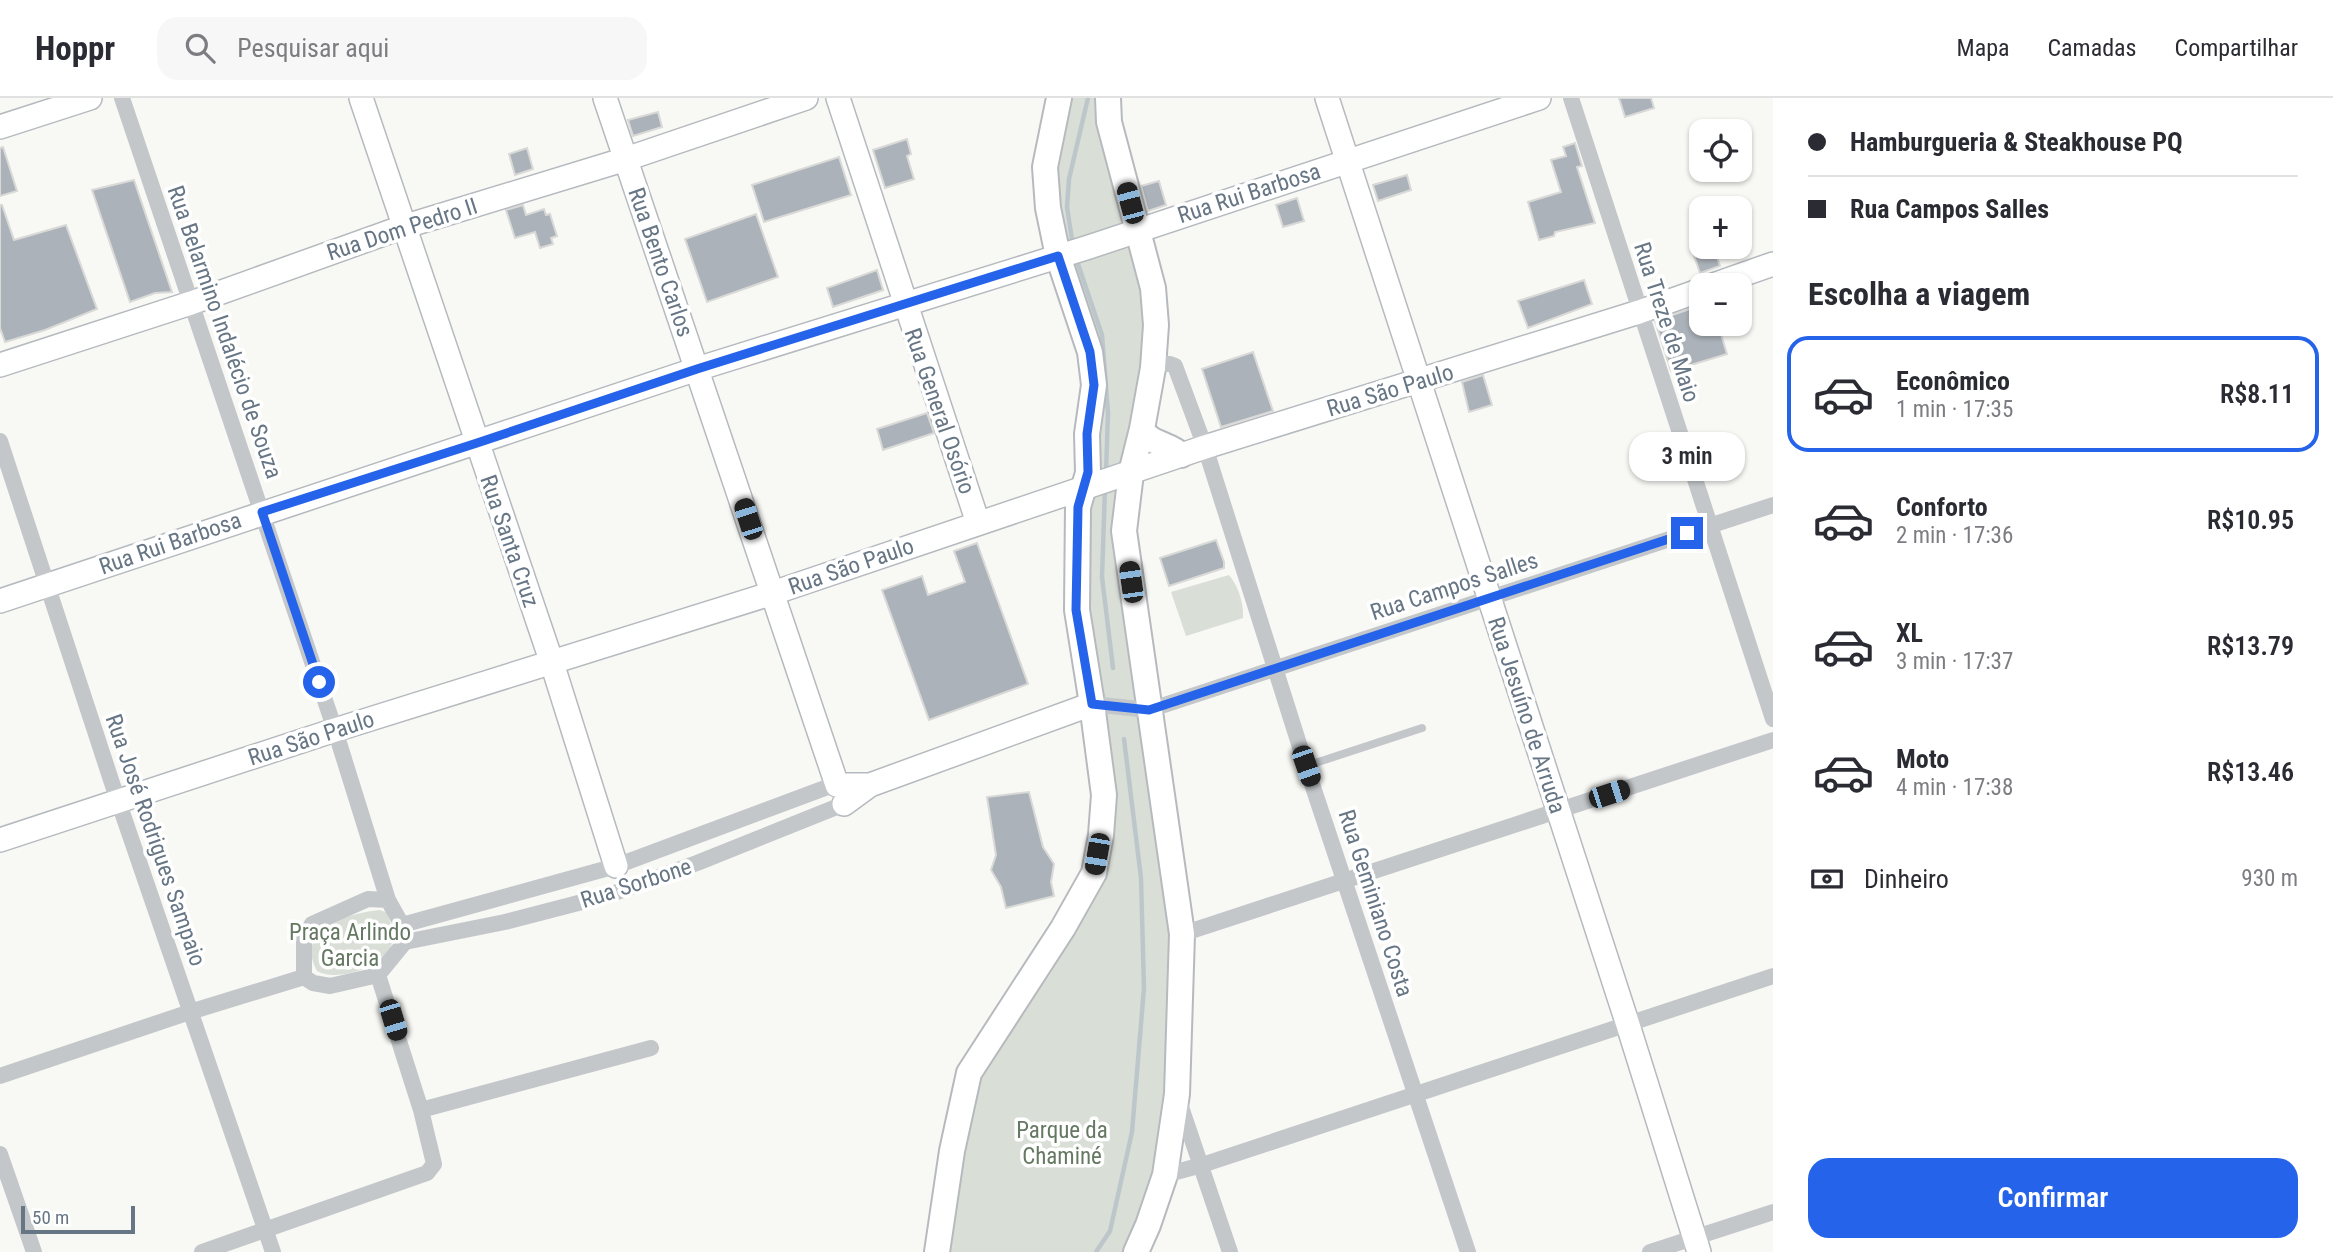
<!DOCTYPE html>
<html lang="pt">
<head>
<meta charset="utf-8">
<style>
	body { margin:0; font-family:"Roboto Condensed",sans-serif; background:#f7f7f7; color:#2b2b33; height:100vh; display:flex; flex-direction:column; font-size:26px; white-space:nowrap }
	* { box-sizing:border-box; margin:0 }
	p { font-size:23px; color:#7c7c81 }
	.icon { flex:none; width:38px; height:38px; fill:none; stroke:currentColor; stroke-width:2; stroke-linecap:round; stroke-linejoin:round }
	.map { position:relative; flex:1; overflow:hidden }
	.side { display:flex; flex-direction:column; background:#fff; width:560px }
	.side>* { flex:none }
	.top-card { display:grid; align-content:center; height:154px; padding:0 35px; background:#fff }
	.tools { position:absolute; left:1689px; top:21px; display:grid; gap:14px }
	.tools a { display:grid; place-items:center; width:63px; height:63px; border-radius:14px; background:#fff; box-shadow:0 2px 5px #0004; font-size:35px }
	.scale { position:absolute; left:21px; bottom:18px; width:114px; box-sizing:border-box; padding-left:7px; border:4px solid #677685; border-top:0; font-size:19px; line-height:24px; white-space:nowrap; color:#677685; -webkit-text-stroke:5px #fff; paint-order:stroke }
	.end { position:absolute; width:32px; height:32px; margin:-16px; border:9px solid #2563eb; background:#fff; box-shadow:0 0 0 4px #fff }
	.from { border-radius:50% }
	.bubble { position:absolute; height:49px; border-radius:21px; background:#fff; box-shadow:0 2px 5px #0004; font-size:23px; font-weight:600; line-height:49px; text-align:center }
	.car { position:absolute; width:21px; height:42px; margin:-21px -10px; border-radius:9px; box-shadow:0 0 5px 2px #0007; background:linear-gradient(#222 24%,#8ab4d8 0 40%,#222 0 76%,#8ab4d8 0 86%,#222 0) }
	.top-card b { display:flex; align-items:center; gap:24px; height:66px; font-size:26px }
	.top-card b+b { border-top:2px solid #e1e1e2 }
	.top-card i { width:18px; height:18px; background:#2b2b33 }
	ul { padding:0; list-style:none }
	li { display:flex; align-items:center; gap:21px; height:116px; margin:0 14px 10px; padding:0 21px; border:4px solid transparent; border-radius:21px }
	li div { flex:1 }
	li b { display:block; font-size:26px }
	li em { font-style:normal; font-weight:600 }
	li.active { border-color:#2563eb }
	li>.icon { width:63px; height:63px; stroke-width:1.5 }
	h2 { padding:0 35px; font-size:32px; line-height:84px }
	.pay { display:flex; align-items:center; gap:18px; height:77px; padding:0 35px; font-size:26px }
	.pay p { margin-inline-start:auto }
	.primary-button { display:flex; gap:14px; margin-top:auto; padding:14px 35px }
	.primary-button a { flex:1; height:80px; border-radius:21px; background:#2563eb; color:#fff; font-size:28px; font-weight:600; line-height:80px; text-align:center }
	header { display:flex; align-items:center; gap:42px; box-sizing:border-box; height:98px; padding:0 35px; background:#fff; border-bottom:2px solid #e1e1e2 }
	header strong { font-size:33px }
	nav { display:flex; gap:38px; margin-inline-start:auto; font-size:24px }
	.search { width:490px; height:63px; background:#f7f7f7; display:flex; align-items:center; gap:18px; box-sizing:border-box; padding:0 24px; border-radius:21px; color:#7c7c81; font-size:26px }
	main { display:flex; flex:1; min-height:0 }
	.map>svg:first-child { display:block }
	.green { fill:#d9dfd6 }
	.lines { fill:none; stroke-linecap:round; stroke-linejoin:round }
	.stream { stroke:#bdc7cb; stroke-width:4.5 }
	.building { fill:#abb2b9; stroke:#d9d9d7; stroke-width:2 }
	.secondary-casing { stroke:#b5babf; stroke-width:26 }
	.primary-casing { stroke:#b6babe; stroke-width:28 }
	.lane { stroke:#c3c7ca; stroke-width:8 }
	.street { stroke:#c3c7ca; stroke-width:16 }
	.secondary { stroke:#fff; stroke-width:23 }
	.primary { stroke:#fff; stroke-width:24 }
	.route { stroke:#2563eb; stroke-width:9 }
	.labels { text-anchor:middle; stroke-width:7; stroke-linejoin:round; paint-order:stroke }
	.street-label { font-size:23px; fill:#677685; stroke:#fff }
	.park-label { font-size:23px; fill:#657862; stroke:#fff }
</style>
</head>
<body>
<header>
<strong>Hoppr</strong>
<div class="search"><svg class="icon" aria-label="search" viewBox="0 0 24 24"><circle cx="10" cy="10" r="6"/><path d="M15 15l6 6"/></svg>Pesquisar aqui</div>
<nav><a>Mapa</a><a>Camadas</a><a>Compartilhar</a></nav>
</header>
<main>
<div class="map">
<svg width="1773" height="1154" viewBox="0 0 1773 1154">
	<rect width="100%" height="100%" fill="#f8f8f5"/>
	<path class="green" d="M1059 0H1108L1153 190 1124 433 1182 836 1177 996 1136 1154H937L952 1052 995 933 1101 737 1077 512 1094 287 1048 110Z
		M1229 477C1238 488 1244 505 1243 520L1186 538 1171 494Z
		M379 812 386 814C390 822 394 833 393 842 388 868 338 885 317 873 294 831 346 816 379 812Z"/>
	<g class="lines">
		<path class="stream" d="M1073 148 1067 109 1069 81 1088 0
			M1076 160 1102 237 1108 315 1106 374
			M1105 390 1102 479 1113 570
			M1096 1154 1110 1133 1132 1034 1144 890 1141 780 1124 641"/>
	</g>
	<path class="building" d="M1619 0H1651L1654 10 1625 19Z
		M658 14 662 29 633 38 628 22Z
		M907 41 911 56 907 58 914 81 885 90 873 52Z
		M1575 45 1582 68 1577 69 1595 125 1555 134 1554 138 1539 142 1528 104 1561 94 1551 62 1566 58 1563 49Z
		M3 49 17 93 0 98V50Z
		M527 50 533 71 515 77 509 56Z
		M839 59 851 97 764 124 752 87Z
		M1407 77 1411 92 1378 103 1373 87Z
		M134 82 172 194 155 195 130 204 92 92Z
		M1159 83 1166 107 1148 113 1141 88Z
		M1297 100 1304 123 1283 129 1276 107Z
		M0 107H2L14 142 66 127 97 211 45 232 5 244 0 230Z
		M523 107 526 117 544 111 546 117 550 116 557 138 551 140 553 146 540 150 535 134 515 140 506 112Z
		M756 116 778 179 707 204 685 141Z
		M1691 149H1714L1720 168 1700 175Z
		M877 172 883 192 833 209 827 190Z
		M1584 182 1592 206 1528 230 1518 203Z
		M1701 207V226H1718L1727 256 1671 273 1655 223Z
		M1253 254 1273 313 1221 329 1202 271Z
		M1483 277 1492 307 1469 314 1462 284Z
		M927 315 934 335 883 352 877 331Z
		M1216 442 1224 464V470L1169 488 1160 460Z
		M977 445 1028 586 929 622 882 492 922 478 928 497 965 484 954 453Z
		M1029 694 1043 749 1054 766 1051 784 1054 798 1006 810 1001 789 991 772 996 757 987 699Z"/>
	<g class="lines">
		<defs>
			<path id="secondary" d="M361 0 552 565 616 768
				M605 0 837 687H870
				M838 0 978 425
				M1327 0 1628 927 1699 1154
				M0 29 90 0
				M1713 187 1773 166
				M0 267 191 205 403 129 626 61 806 0
				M0 503 697 271 1089 149 1539 0
				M844 706 870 687 1092 606
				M0 742 335 632 773 495 1205 349 1639 214 1701 192"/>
			<path id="primary" d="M1108 0 1109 24 1153 190 1156 227 1153 270 1142 331 1131 375 1124 433 1182 836 1177 996 1165 1077 1148 1127 1136 1154
				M1142 331C1150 347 1169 345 1181 357
				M937 1154 952 1053 969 975 1063 830 1094 775 1101 737 1104 697 1092 606 1077 512 1078 409 1088 375 1087 336 1094 287 1090 254 1058 158 1048 110 1045 69 1059 0"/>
		</defs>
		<use href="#secondary" class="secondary-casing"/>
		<use href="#primary" class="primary-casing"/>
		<path class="lane" d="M1306 668 1422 630"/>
		<path class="street" d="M122 0 335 632 388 802
			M1571 0 1773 621
			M1153 270C1160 265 1167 264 1175 268L1205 349 1306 668 1468 1154
			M0 343 112 685 273 1154
			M1092 606 1149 612 1773 407
			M402 827 616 768 825 690 837 687 844 706 697 765 609 797 505 824 405 844
			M1182 836 1773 642
			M304 879V840L312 826 368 801 388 802 402 827 404 837
			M304 879 313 885 330 888 378 877 405 844
			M0 978 190 914 304 879
			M1178 1000 1230 1154
			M421 1012 651 950
			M0 1056 34 1154
			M1165 1077 1202 1067 1773 878
			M202 1154 427 1075 434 1066 421 1012 378 877
			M1650 1154 1773 1114"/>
		<use href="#secondary" class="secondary"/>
		<use href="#primary" class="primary"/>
	</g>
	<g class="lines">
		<path class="route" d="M319 584 262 414 477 345 697 271 1058 158 1090 254 1094 287 1087 336 1088 374 1078 409 1076 512 1092 606 1149 612 1687 435"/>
	</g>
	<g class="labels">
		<g class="street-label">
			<text transform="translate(1249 95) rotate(-18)" y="8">Rua Rui Barbosa</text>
			<text transform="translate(402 131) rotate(-18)" y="8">Rua Dom Pedro II</text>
			<text transform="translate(661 164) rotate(71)" y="8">Rua Bento Carlos</text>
			<text transform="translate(1667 224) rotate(72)" y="8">Rua Treze de Maio</text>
			<text transform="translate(225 234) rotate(71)" y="8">Rua Belarmino Indalécio de Souza</text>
			<text transform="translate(1390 292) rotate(-17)" y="8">Rua São Paulo</text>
			<text transform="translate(940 313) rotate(71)" y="8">Rua General Osório</text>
			<text transform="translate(510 443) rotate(71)" y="8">Rua Santa Cruz</text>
			<text transform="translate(170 445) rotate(-19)" y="8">Rua Rui Barbosa</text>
			<text transform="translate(851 468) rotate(-19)" y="8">Rua São Paulo</text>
			<text transform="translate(1454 488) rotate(-18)" y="8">Rua Campos Salles</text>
			<text transform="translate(1527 617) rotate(72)" y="8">Rua Jesuíno de Arruda</text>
			<text transform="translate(311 640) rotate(-18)" y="8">Rua São Paulo</text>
			<text transform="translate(156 742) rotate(71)" y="8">Rua José Rodrigues Sampaio</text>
			<text transform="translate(636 785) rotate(-18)" y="8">Rua Sorbone</text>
			<text transform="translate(1376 805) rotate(72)" y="8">Rua Geminiano Costa</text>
		</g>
		<g class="park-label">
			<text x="350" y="842">Praça Arlindo<tspan x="350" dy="26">Garcia</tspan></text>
			<text x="1062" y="1040">Parque da<tspan x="1062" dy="26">Chaminé</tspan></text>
		</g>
	</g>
</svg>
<div class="tools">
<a><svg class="icon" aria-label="locate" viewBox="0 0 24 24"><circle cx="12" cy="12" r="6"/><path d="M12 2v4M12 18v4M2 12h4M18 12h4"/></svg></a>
<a>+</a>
<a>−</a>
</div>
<div class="scale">50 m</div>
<i class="end from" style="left:319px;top:584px"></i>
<i class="end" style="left:1687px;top:435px"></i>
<div class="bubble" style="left:1629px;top:334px;width:116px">3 min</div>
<i class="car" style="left:1130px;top:105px;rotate:345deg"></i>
<i class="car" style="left:748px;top:421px;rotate:342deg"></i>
<i class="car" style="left:1131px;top:484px;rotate:352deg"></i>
<i class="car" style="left:1306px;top:668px;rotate:161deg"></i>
<i class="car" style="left:1609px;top:696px;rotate:72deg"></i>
<i class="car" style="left:1097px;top:756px;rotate:190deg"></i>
<i class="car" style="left:393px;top:922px;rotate:163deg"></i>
</div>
<section class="side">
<div class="top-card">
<b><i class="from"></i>Hamburgueria &amp; Steakhouse PQ</b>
<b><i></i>Rua Campos Salles</b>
</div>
<h2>Escolha a viagem</h2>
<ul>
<li class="active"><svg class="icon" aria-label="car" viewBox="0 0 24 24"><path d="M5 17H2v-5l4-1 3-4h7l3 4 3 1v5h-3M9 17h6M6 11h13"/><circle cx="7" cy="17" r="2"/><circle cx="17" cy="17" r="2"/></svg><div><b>Econômico</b><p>1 min · 17:35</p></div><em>R$8.11</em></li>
<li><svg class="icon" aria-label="car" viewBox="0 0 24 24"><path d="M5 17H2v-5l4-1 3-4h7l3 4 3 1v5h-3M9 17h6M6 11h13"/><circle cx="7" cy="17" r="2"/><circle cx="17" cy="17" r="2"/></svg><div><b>Conforto</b><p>2 min · 17:36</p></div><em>R$10.95</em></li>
<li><svg class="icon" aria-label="car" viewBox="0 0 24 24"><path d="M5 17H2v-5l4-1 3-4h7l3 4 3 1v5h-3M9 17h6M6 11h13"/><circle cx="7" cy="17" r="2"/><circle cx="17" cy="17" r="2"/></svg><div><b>XL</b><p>3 min · 17:37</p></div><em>R$13.79</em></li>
<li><svg class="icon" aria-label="car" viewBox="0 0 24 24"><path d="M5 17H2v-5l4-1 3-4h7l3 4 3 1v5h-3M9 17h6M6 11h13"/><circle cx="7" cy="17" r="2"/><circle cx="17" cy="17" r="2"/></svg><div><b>Moto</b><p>4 min · 17:38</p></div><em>R$13.46</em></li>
</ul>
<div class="pay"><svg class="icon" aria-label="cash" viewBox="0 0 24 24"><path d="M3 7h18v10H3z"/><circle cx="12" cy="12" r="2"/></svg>Dinheiro<p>930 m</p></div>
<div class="primary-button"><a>Confirmar</a></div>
</section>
</main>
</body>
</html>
